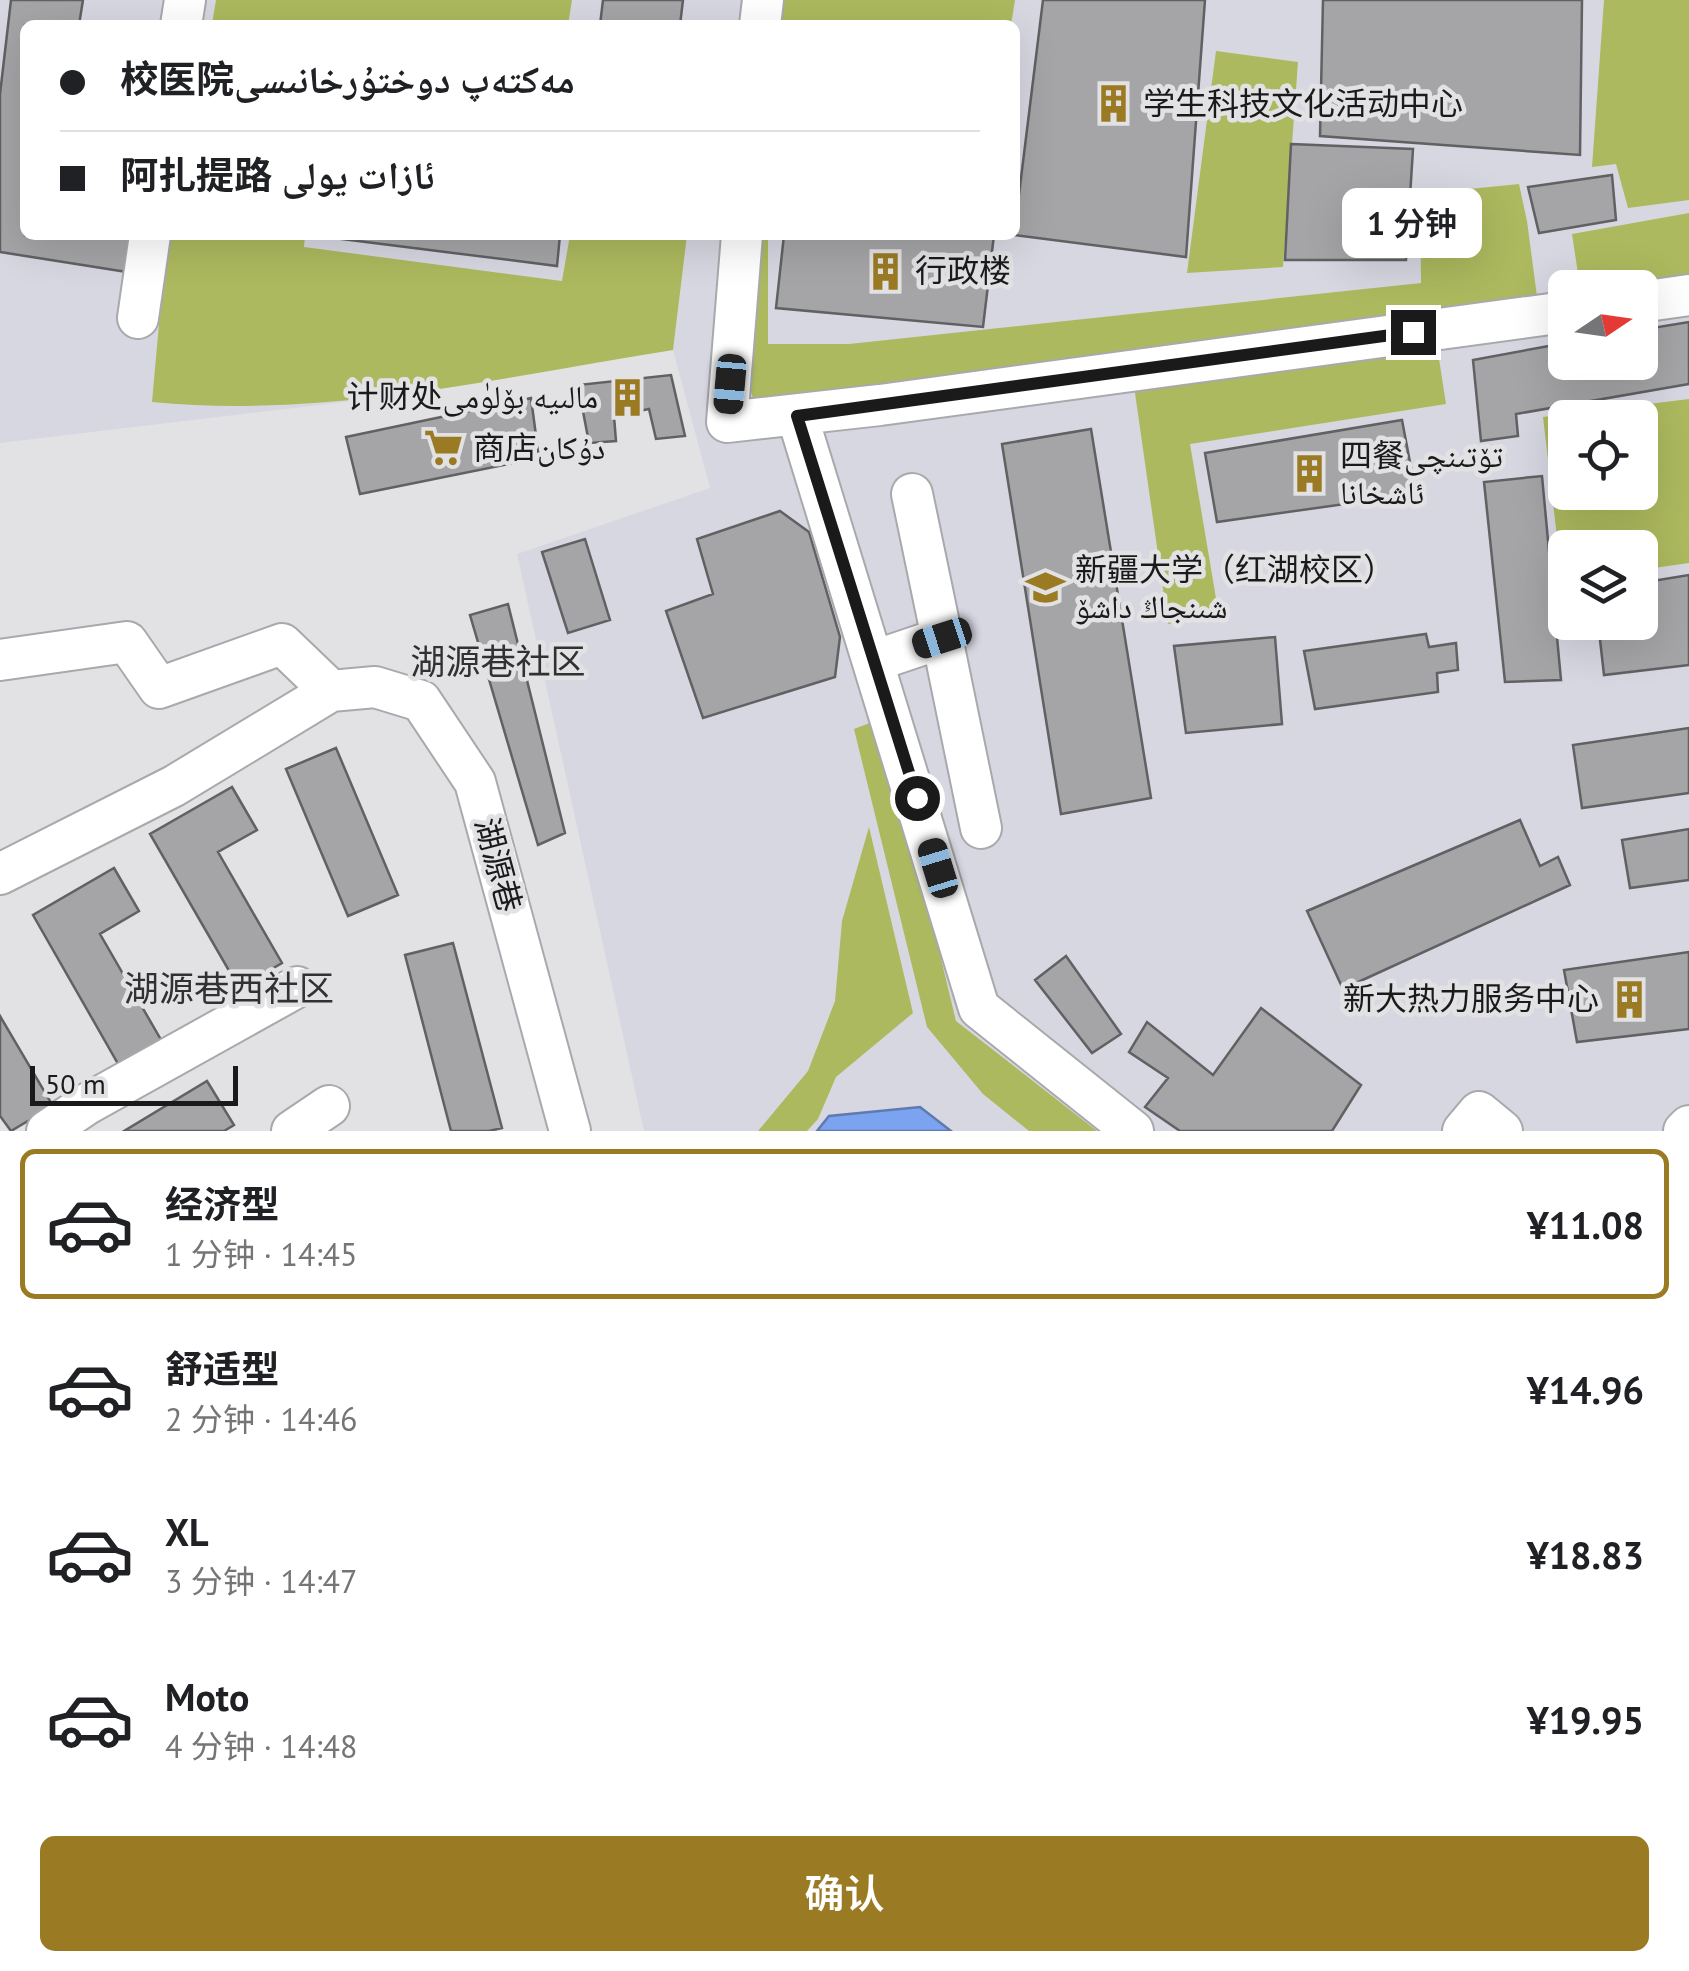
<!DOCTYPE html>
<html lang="zh">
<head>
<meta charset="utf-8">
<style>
	body { margin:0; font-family:"PT Sans","Noto Naskh Arabic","Noto Sans SC",sans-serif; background:#f2f2f2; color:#202124; height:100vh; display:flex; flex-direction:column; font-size:38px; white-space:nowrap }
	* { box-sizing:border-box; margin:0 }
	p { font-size:32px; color:#757577 }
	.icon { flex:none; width:55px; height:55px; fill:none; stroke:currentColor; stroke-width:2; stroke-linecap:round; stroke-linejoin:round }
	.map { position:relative; height:1131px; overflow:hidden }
	.details { display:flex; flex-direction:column; background:#fff; flex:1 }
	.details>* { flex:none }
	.top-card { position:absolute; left:20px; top:20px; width:1000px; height:220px; border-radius:15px; box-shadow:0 10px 40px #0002; display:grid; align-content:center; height:220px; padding:0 40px; background:#fff }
	.needle { width:65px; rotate:77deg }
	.buttons { position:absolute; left:1548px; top:270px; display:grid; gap:20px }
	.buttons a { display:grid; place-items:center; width:110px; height:110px; border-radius:15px; background:#fff; box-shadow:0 10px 40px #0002; font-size:50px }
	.scale { position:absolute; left:30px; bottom:25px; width:208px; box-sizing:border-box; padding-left:10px; border:5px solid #1a1a1b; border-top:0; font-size:28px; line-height:35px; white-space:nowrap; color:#1a1a1b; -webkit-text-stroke:8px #e2e2e5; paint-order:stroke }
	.end { position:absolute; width:45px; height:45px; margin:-22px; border:12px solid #1a1a1b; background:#fff; box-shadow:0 0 0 5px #fff }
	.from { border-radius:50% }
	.bubble { position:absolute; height:70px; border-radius:15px; background:#fff; box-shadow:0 10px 40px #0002; font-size:32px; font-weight:600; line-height:70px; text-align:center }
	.car { position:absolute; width:30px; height:60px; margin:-30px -15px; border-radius:12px; box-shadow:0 0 8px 2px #0007; background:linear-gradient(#222 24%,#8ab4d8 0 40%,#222 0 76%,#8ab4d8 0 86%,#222 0) }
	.top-card b { display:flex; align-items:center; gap:35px; height:95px; font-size:38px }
	.top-card b+b { border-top:2px solid #e0e0e0 }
	.top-card i { width:25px; height:25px; background:#202124 }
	ul { padding:18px 0 0; list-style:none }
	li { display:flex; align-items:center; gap:30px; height:150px; margin:0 20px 15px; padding:0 20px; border:5px solid transparent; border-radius:15px }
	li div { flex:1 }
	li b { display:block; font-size:38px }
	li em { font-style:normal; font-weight:600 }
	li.selected { border-color:#9b7a24 }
	li>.icon { width:90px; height:90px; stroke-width:1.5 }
	.action { display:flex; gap:20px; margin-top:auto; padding:20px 40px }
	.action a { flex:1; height:115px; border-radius:15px; background:#9b7a24; color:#fff; font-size:40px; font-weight:600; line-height:115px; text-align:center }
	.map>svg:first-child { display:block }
	.built { fill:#d7d7e2; fill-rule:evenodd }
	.green { fill:#adb95e; fill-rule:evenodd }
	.water { fill:#7ca3f0; stroke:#5f7ab0; stroke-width:2.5 }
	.building { fill:#a5a4a7; stroke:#616063; stroke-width:2.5 }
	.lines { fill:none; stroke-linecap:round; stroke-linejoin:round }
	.minor-casing { stroke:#a8a9ac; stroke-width:44 }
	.minor { stroke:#fff; stroke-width:40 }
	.route { stroke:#1a1a1b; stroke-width:12 }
	.labels { text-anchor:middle; stroke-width:9; stroke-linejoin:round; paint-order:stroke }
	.poi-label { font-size:32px; fill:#1a1a1b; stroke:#e2e2e5; text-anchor:start }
	.street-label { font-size:32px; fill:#1a1a1b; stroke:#e2e2e5 }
	.neighbourhood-label { font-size:35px; fill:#313133; stroke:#e2e2e5 }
</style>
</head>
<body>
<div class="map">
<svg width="1689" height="1131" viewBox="0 0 1689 1131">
	<rect width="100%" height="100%" fill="#e2e2e5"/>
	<path class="built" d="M0 0H1689V1131H644L517 554 710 488 673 350 345 402 0 443ZM25 25H1015V235H25ZM1565 288H1640V362H1565ZM1565 418H1640V492H1565ZM1565 548H1640V622H1565Z"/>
	<path class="green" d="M216 0H572L568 25H218L212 24Z
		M781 0H1015L1011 25H777Z
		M1604 0H1689V200L1628 208 1616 164 1592 167Z
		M1216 51 1298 62 1283 267 1187 273Z
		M1519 184 1527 221 1540 319 757 411 739 354 747 235H768V344H849L1421 283 1420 194Z
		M1689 213V285L1580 287 1572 234Z
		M167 235H305L304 247 562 281 570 235H687L673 350C502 377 327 419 152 402Z
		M1437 346 1446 404 1190 444 1219 616 1168 624 1134 386Z
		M1689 399V563L1640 570V548H1565V580H1562L1543 417ZM1565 418H1640V492H1565Z
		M883 718 956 1021 1097 1131H1029L983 1094 927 1027 854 729Z
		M869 827 913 1013 836 1077 818 1119 807 1131H758L808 1071 835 1001 842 921Z"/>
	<path class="water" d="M920 1107 951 1131H817L829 1116Z"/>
	<path class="building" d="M11 0H83L79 25H25V235H132L127 272 0 252V94Z
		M603 0H683L680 25H600Z
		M1043 0H1205L1186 257 1014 235Z
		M1323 0H1582L1580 155 1320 136Z
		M1291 144 1413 149 1406 260H1285Z
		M1612 175 1616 220 1539 233 1528 187Z
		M310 235H560L557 266Z
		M784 235H994L983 327 776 308Z
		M1689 322V384L1516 414 1518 436 1481 441 1473 360 1565 343V362H1640V330Z
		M671 375 685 436 656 439 649 409 614 416 616 441 589 443 578 385Z
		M531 398 539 458 360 494 346 437Z
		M1402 420 1416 494 1217 522 1205 453Z
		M1091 429 1151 798 1061 814 1002 444Z
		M1542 476 1561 680 1505 682 1484 482Z
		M780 511 809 532 840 637 835 677 703 718 666 611 713 594 697 539Z
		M585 539 610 620 568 633 542 552Z
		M1689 575V665L1604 675 1598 622H1640V583Z
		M508 604 565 833 538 845 470 615Z
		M1426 634 1429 647 1456 643 1458 670 1437 673 1438 692 1315 709 1304 651Z
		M1275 637 1282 724 1186 733 1174 646Z
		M1689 728V793L1582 808 1573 745Z
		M336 748 398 895 348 916 286 769Z
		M232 787 257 830 218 852 282 963 239 988 150 834Z
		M1520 820 1540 866 1558 857 1570 885 1343 989 1307 911Z
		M1689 829V880L1630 888 1622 840Z
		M114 868 139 911 100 934 164 1045 121 1069 33 915Z
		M453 943 502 1128 489 1131H451L405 955Z
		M1689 952V1029L1577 1042 1564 970Z
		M1066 956 1121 1034 1092 1053 1035 980Z
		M1261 1008 1361 1085 1332 1131H1180L1145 1107 1168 1078 1129 1052 1147 1022 1213 1075Z
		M0 1016 53 1106 11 1131 0 1116Z
		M207 1081 234 1125 224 1131H124Z"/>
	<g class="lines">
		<defs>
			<path id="minor" d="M181 25 185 0
				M760 25 763 0
				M742 235 727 422 880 405 1565 312
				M1640 302 1689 295
				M138 318 150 235
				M797 415 979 1008 1133 1131
				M942 638 981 828
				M0 660 127 642 159 688 282 644 331 691
				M874 661 942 638 912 494
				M0 874 174 786 331 691 375 687 421 701 475 782 570 1131
				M47 1131 87 1104 297 987
				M292 1131 329 1106
				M1463 1131 1479 1112 1502 1131
				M1684 1131 1689 1126"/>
		</defs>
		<use href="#minor" class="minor-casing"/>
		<use href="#minor" class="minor"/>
	</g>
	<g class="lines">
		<path class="route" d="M917 798 797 416 1413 332"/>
	</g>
	<defs>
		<symbol id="building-bare" viewBox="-9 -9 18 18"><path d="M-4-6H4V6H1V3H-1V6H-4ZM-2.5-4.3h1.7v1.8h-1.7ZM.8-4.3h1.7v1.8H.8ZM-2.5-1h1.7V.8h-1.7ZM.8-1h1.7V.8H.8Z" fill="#9b7a24" stroke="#e2e2e5" stroke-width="2.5" paint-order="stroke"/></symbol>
		<symbol id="supermarket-bare" viewBox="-9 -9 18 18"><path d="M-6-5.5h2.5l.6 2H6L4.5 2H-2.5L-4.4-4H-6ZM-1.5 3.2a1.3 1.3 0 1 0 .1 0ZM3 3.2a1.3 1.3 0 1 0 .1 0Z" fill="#9b7a24" stroke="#e2e2e5" stroke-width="2.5" paint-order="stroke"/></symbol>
		<symbol id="university-bare" viewBox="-9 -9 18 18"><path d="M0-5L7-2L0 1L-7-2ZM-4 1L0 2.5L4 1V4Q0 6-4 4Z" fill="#9b7a24" stroke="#e2e2e5" stroke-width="2.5" paint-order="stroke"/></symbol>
	</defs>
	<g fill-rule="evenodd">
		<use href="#building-bare" x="1086" y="76" width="55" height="55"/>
		<use href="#building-bare" x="858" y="244" width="55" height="55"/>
		<use href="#building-bare" x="600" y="370" width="55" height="55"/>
		<use href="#supermarket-bare" x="416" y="420" width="55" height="55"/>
		<use href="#building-bare" x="1282" y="446" width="55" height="55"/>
		<use href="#university-bare" x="1018" y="560" width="55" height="55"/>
		<use href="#building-bare" x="1602" y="972" width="55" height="55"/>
	</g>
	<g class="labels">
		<g class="poi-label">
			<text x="1143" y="115">学生科技文化活动中心</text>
			<text x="915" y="282">行政楼</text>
			<text x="598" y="408" text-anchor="end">计财处مالىيە بۆلۈمى</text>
			<text x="473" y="459">商店دۇكان</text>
			<text x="1340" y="467">四餐تۆتىنچى<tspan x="1340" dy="37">ئاشخانا</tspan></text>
			<text x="1075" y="581">新疆大学（红湖校区）<tspan x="1075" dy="37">شىنجاڭ داشۆ</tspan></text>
			<text x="1599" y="1010" text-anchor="end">新大热力服务中心</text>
		</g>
		<g class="street-label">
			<text transform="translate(498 865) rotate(75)" y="11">湖源巷</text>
		</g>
		<g class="neighbourhood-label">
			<text x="498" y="674">湖源巷社区</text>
			<text x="229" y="1001">湖源巷西社区</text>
		</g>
	</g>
</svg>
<div class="buttons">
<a><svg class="needle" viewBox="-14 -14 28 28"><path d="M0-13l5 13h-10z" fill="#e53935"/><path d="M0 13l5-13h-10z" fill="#757577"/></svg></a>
<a><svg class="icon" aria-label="locate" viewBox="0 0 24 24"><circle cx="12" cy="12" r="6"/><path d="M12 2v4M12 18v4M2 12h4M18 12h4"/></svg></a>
<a><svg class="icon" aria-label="layers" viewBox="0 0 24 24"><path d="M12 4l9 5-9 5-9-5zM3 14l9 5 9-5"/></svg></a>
</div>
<div class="scale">50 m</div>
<i class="end from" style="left:917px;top:798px"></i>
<i class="end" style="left:1413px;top:332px"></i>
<div class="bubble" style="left:1342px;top:188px;width:140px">1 分钟</div>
<i class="car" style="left:730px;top:384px;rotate:185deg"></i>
<i class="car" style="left:942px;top:638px;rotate:252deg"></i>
<i class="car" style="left:938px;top:868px;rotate:343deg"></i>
<div class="top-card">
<b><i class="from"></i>校医院مەكتەپ دوختۇرخانىسى</b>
<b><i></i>阿扎提路 ئازات يولى</b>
</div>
</div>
<section class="details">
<ul>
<li class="selected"><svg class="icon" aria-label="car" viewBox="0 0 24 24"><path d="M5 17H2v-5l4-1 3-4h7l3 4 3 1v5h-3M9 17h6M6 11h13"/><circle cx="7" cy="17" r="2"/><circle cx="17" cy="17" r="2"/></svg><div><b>经济型</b><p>1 分钟 · 14:45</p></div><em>¥11.08</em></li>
<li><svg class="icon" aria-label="car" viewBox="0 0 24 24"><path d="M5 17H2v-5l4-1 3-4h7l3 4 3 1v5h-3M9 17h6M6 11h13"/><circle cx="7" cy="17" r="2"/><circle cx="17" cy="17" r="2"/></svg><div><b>舒适型</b><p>2 分钟 · 14:46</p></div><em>¥14.96</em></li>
<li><svg class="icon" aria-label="car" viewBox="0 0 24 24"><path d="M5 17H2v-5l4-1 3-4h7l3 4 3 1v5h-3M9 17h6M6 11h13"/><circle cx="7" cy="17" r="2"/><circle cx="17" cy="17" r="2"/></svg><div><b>XL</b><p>3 分钟 · 14:47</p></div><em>¥18.83</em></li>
<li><svg class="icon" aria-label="car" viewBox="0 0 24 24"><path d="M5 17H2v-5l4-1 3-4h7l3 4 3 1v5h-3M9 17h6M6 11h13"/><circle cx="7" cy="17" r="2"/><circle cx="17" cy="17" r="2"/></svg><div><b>Moto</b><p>4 分钟 · 14:48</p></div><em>¥19.95</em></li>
</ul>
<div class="action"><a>确认</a></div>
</section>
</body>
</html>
